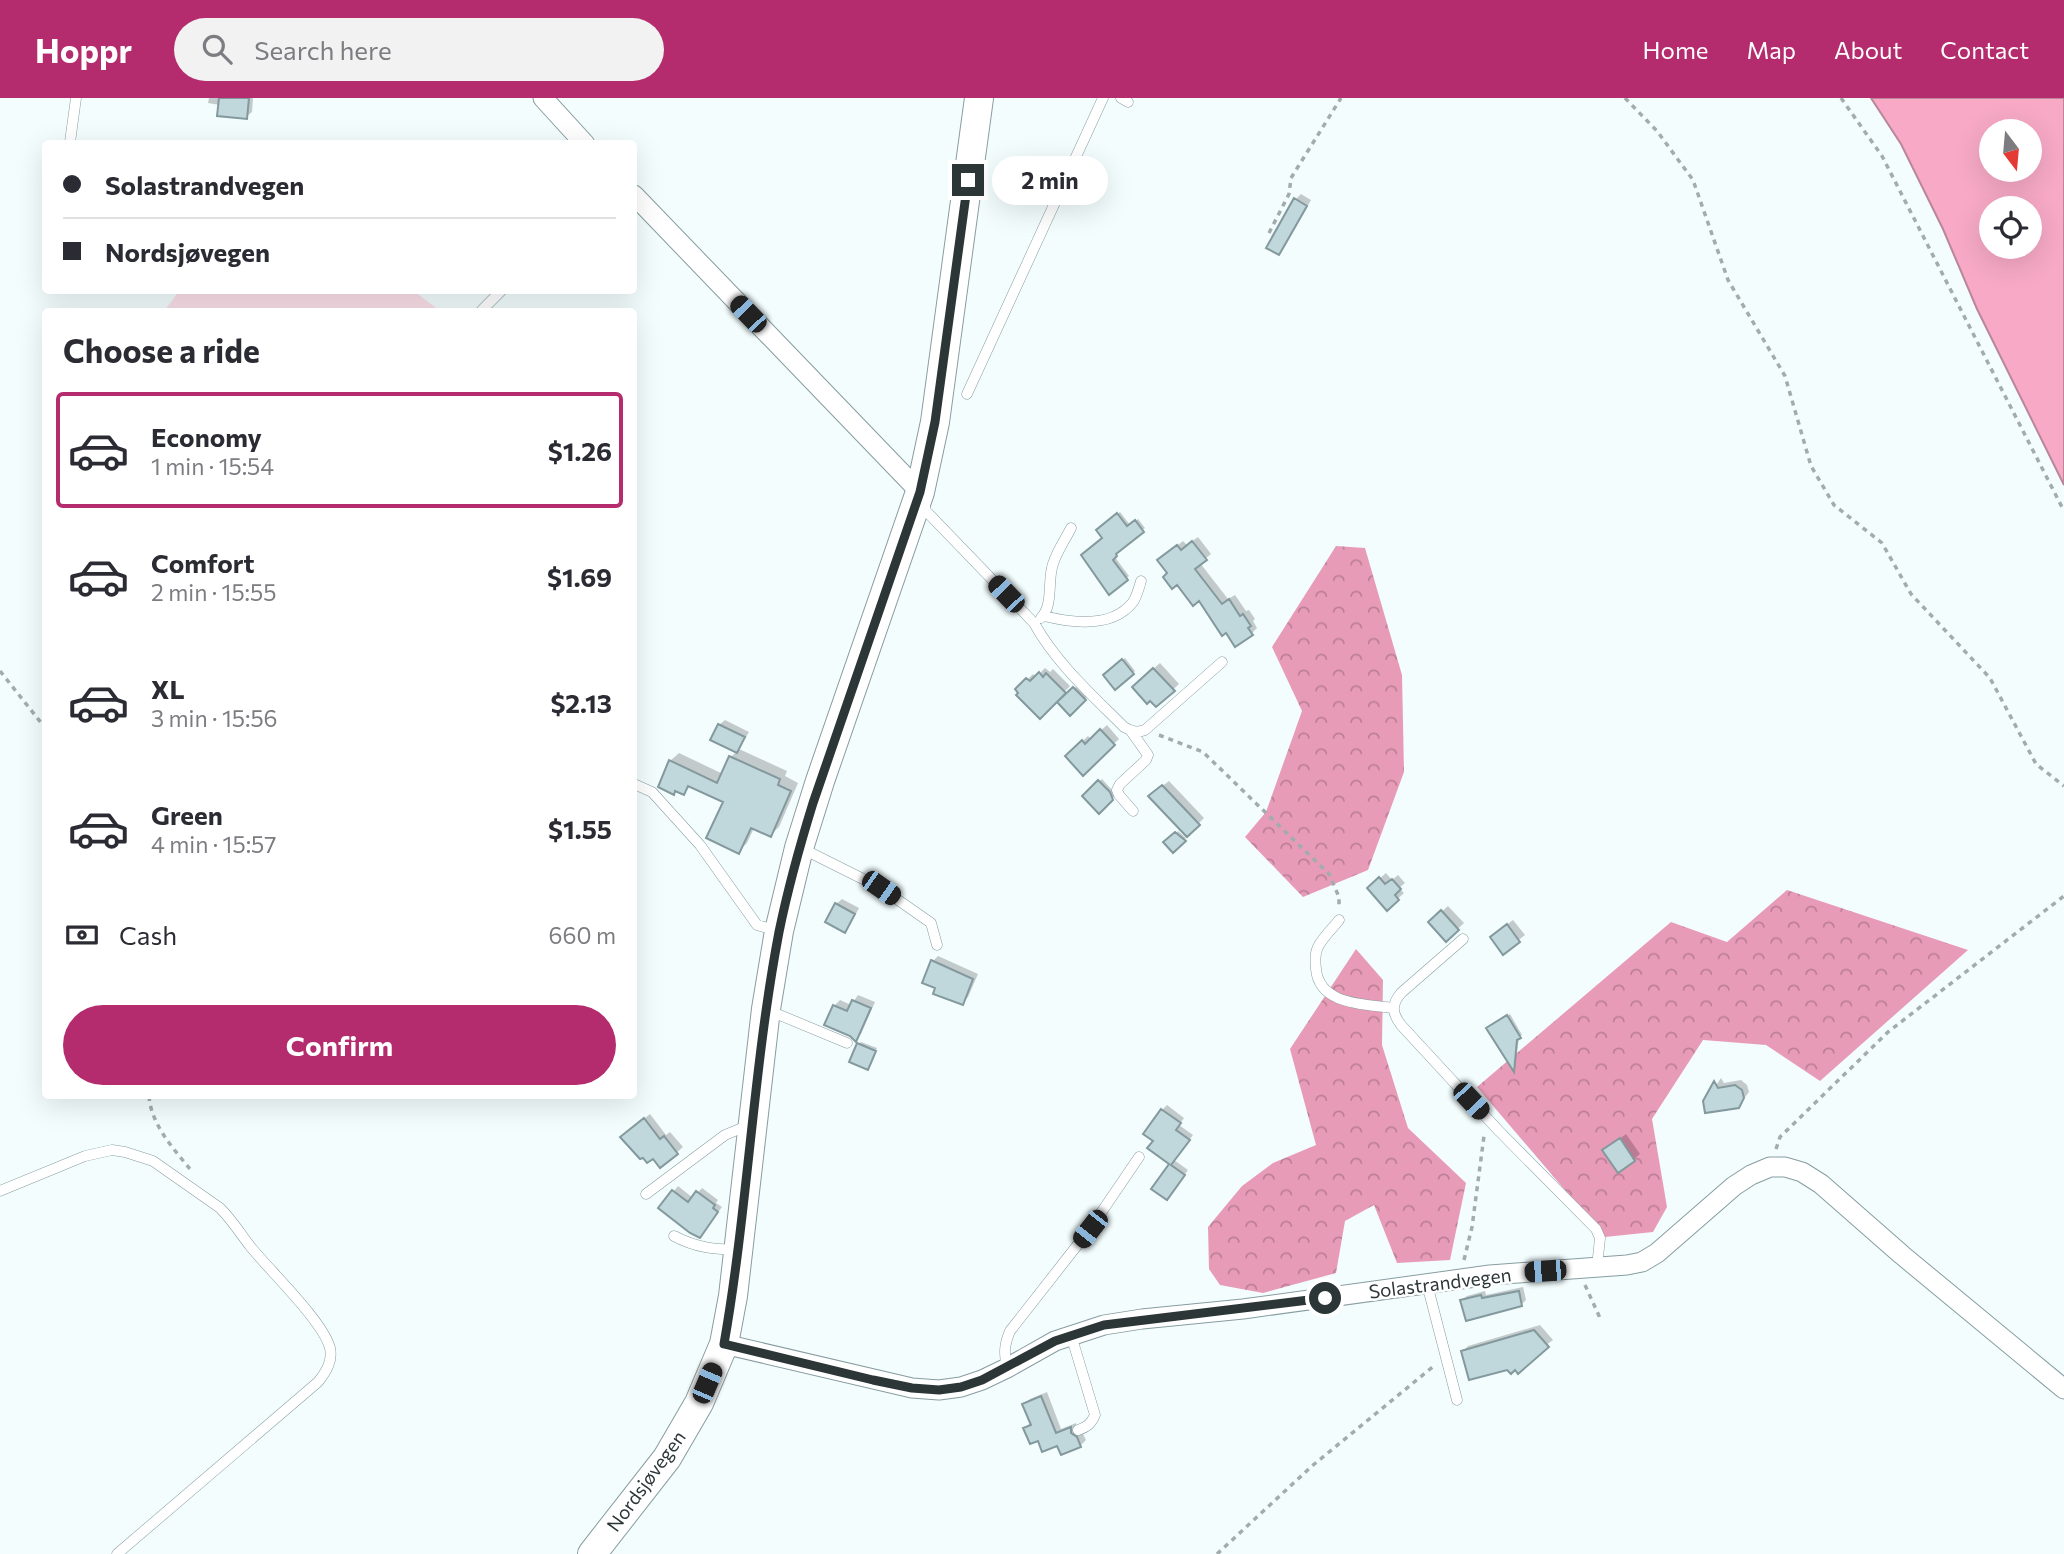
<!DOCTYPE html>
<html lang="en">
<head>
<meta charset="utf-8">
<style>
	body { margin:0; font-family:Commissioner,sans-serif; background:#f2f2f3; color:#2b2b33; height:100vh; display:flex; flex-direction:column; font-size:26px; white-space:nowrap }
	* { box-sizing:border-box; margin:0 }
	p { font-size:23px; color:#7c7c81 }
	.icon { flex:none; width:38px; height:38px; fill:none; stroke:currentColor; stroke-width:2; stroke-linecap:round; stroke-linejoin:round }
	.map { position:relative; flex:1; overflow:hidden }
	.sheet { position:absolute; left:42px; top:210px; width:595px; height:791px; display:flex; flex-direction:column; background:#fff; border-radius:7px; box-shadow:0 7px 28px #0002 }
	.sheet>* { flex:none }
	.top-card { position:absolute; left:42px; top:42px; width:595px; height:154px; border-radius:7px; box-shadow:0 7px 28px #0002; display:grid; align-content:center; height:154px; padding:0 21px; background:#fff }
	.needle { width:46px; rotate:164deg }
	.fabs { position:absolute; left:1979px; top:21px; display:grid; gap:14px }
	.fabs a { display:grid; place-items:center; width:63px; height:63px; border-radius:50%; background:#fff; box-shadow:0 7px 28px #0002; font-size:35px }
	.end { position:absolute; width:32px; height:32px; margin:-16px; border:9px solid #2c3637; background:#fff; box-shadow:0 0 0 4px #fff }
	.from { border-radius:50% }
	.bubble { position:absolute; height:49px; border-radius:24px; background:#fff; box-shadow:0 7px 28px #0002; font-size:23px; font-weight:700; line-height:49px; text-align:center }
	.car { position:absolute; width:21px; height:42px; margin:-21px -10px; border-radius:9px; box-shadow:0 0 5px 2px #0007; background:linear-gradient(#222 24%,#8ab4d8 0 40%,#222 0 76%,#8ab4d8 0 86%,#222 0) }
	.top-card b { display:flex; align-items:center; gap:24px; height:66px; font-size:26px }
	.top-card b+b { border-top:2px solid #e1e1e2 }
	.top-card i { width:18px; height:18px; background:#2b2b33 }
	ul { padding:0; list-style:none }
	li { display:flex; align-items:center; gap:21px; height:116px; margin:0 14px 10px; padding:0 7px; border:4px solid transparent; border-radius:7px }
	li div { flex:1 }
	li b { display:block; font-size:26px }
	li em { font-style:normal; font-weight:700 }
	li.current { border-color:#b42c6d }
	li>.icon { width:63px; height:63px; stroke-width:1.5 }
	h2 { padding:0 21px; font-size:32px; line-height:84px }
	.pay { display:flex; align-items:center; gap:18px; height:77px; padding:0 21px; font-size:26px }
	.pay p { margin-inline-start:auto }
	.action { display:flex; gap:14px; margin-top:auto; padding:14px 21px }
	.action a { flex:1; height:80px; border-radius:42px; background:#b42c6d; color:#fff; font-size:28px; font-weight:700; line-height:80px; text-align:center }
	header { display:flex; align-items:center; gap:42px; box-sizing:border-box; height:98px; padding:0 35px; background:#b42c6d; color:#fff }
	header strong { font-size:33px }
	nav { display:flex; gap:38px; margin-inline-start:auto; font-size:24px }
	.search { width:490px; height:63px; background:#f2f2f3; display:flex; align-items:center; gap:18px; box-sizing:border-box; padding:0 24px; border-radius:38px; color:#7c7c81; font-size:26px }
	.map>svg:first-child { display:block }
	.forest { fill:url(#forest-crowns) }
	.pitch { fill:#fbdfe8 }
	.water { fill:#f7a9c5; stroke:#ba869a; stroke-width:2; fill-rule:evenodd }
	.shadow { fill:#0003 }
	.building { fill:#c0d8db; stroke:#83999d; stroke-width:2 }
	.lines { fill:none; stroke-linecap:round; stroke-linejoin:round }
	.lane-casing { stroke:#879da1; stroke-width:11 }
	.street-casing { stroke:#879da1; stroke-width:21 }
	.secondary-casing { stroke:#879da1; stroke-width:30 }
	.path { stroke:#a2acad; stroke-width:3.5; stroke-dasharray:5 5; stroke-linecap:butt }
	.lane { stroke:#fff; stroke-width:10 }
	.street { stroke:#fff; stroke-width:19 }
	.secondary { stroke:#fff; stroke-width:28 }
	.route { stroke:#2c3637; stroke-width:9 }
	.labels { text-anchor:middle; stroke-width:5; stroke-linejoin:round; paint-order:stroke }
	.street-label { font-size:19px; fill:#2c3637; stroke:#fff }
</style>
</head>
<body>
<header>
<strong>Hoppr</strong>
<div class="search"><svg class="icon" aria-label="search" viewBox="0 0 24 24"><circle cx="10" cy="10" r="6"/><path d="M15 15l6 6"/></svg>Search here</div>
<nav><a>Home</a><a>Map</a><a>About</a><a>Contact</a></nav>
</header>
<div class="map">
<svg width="2064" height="1456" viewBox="0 0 2064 1456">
	<defs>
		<pattern id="forest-crowns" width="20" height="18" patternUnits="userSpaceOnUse" patternTransform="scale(1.75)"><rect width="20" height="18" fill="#e89bb7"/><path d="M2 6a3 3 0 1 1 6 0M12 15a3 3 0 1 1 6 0" fill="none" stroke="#bc7f96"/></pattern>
	</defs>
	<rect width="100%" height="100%" fill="#f3fdfe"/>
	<path class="forest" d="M1336 448 1365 450 1402 577 1404 674 1368 772 1303 799 1245 739 1266 714 1302 613 1272 549Z
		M1787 792 1968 852 1820 983 1766 947 1703 942 1652 1021 1667 1109 1653 1134 1605 1139 1477 989 1671 824 1727 844Z
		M1356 851 1383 882 1382 947 1408 1030 1466 1085 1450 1162 1397 1165 1374 1107 1345 1123 1336 1175 1263 1195 1220 1187 1209 1171 1208 1129 1242 1088 1273 1065 1316 1047 1290 951Z"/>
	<path class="pitch" d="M180 192 414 193 440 213H164Z"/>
	<path class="water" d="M1871 0H2064V387L1977 211 1943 131 1901 46ZM1992 33H2030V72H1992ZM1992 110H2030V149H1992Z"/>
	<path class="shadow" d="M209 0H253L252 14 246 19 220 7 208 5Z
		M1301 96 1311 102 1284 150 1278 155 1296 101Z
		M1120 414 1130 427 1138 421 1145 430 1117 453 1118 455 1114 458 1129 478 1109 494 1104 440 1100 430Z
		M1198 439 1211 456 1200 465 1228 501 1235 497 1246 513 1249 512 1255 521 1253 523 1257 530 1252 535 1199 501 1169 475 1165 457 1183 443 1187 447Z
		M1125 560 1135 573 1115 590 1105 577Z
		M1160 565 1179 586 1157 607 1140 583Z
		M1045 570 1050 574 1053 571 1070 588 1040 619 1018 591 1033 576 1036 579Z
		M1077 588 1087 599 1070 615 1060 604Z
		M725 622 749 634 739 651 787 673 785 678 798 685 779 729 770 737 754 730 747 745 739 753 725 703 691 688 683 695 670 663 679 655 723 676 731 659 737 653 719 627Z
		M1107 627 1119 641 1083 675 1067 658 1088 638 1091 641Z
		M1102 681 1112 692 1115 698 1099 713 1084 698Z
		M1169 683 1204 720 1187 737 1156 693Z
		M1178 733 1186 740 1173 752 1165 744Z
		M1386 775 1392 782 1398 777 1405 785 1399 790 1404 795 1387 811 1369 790Z
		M842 801 859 810 850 827 845 832 836 806Z
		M1448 808 1464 825 1446 842 1430 824Z
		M1513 822 1525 837 1503 854 1497 834Z
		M938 858 978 876 968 899 962 905 937 889 933 863Z
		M858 897 875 904 861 936 856 941 851 937 834 908 840 902 851 907Z
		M1510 916 1522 937 1519 939 1515 971 1490 928Z
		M861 944 877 950 869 967 859 946Z
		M1721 980 1724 985 1741 982 1747 987 1749 994 1738 1008 1705 1004Z
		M1167 1007 1184 1020 1179 1027 1193 1037 1174 1062 1188 1072 1171 1096 1154 1091 1172 1066 1155 1042 1162 1012Z
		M650 1016 666 1037 670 1034 683 1049 661 1068 628 1034Z
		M1626 1036 1640 1056 1618 1073 1605 1052Z
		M678 1088 693 1100 702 1090 718 1102 716 1105 722 1109 700 1138 661 1110Z
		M1523 1189 1526 1202 1521 1207 1462 1202 1467 1198 1485 1193 1486 1197Z
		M1540 1227 1553 1242 1515 1270 1463 1253 1468 1248Z
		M1047 1294 1061 1331 1076 1325V1329L1082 1334 1086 1342 1080 1348 1058 1346 1039 1341 1025 1330 1031 1324 1024 1306 1030 1301Z"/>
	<path class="building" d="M219 0H249L247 21 217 18Z
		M1294 100 1307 108 1279 157 1266 150Z
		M1117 415 1127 428 1135 422 1144 434 1116 456 1117 458 1113 462 1128 482 1109 497 1081 457 1102 440 1096 432Z
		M1192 443 1207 462 1195 471 1222 506 1229 501 1240 518 1243 516 1251 528 1248 530 1253 537 1235 549 1226 535 1222 538 1199 503 1193 508 1177 487 1172 491 1163 479 1167 475 1157 462 1177 447 1181 452Z
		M1122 561 1134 576 1115 592 1103 577Z
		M1153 570 1175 593 1156 609 1150 603 1147 606 1132 589Z
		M1039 574 1043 579 1046 575 1066 595 1040 621 1016 597 1018 595 1015 591 1026 580 1030 583Z
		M1073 589 1086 602 1070 618 1057 604Z
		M718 626 745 639 737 655 710 642Z
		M1100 631 1115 647 1083 678 1065 658 1082 642 1085 646Z
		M729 658 780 681 778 687 791 693 771 739 751 730 739 756 706 740 723 704 688 688 684 697 675 693 674 697 658 689 669 662 717 685Z
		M1098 682 1110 694 1113 702 1099 716 1082 698Z
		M1162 687 1200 727 1187 739 1148 698Z
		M1175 734 1186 743 1173 755 1163 744Z
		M1379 779 1385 786 1392 781 1401 791 1395 797 1399 802 1387 813 1367 790Z
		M835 805 855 816 845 835 825 824Z
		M1441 812 1459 832 1446 844 1428 824Z
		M1507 826 1520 844 1503 857 1490 839Z
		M931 862 973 881 963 907 933 896 935 890 922 885Z
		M852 902 871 910 856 944 850 938 824 927 833 907 847 913Z
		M1507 917 1521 940 1517 942 1514 974 1486 930Z
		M857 945 876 953 868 972 849 964Z
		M1714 983 1718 990 1735 987 1742 992 1744 1000 1739 1010 1705 1015 1703 1003Z
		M1161 1011 1181 1025 1176 1032 1190 1042 1171 1067 1185 1077 1167 1102 1151 1091 1169 1066 1147 1050 1153 1043 1143 1036Z
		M644 1020 660 1041 664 1038 678 1056 660 1070 653 1061 647 1065 643 1060 640 1061 620 1039Z
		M1620 1040 1635 1063 1618 1075 1602 1052Z
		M672 1092 688 1104 696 1093 715 1107 713 1110 718 1114 700 1140 690 1135 658 1110Z
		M1519 1193 1522 1208 1466 1223 1460 1202 1481 1197 1482 1200Z
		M1534 1232 1549 1249 1518 1276 1515 1272 1511 1276 1507 1272 1469 1282 1461 1253Z
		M1041 1298 1056 1335 1071 1329V1335L1077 1339 1081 1349 1061 1357 1057 1348 1042 1354 1038 1343 1030 1346 1023 1330 1031 1327 1022 1306Z"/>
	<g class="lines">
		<defs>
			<path id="lane" d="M1121 0 1128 4
				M70 44 76 0
				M482 212 502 192
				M967 296 1103 0
				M923 403 926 413 1034 525C1056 565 1092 597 1124 629 1131 633 1137 635 1145 632L1222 564
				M1044 518C1072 525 1113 530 1133 504 1137 498 1139 490 1141 483
				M1041 520C1054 506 1047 483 1053 466 1057 453 1065 442 1071 430
				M1131 633 1148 657 1146 662 1120 686 1117 692 1119 697 1133 713
				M634 686 652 694 700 747 757 827 775 832
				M803 751 881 790 931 825 937 847
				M1339 822C1333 830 1323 839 1318 849 1315 855 1315 863 1316 871 1319 907 1364 906 1393 910
				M1463 841 1401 895C1391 907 1392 915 1401 927L1498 1032 1596 1131 1600 1140 1597 1169
				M770 913 847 945
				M0 1093 85 1058 112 1052 125 1054 153 1063 220 1110C232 1122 240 1135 250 1148 269 1172 323 1223 330 1250 333 1263 326 1274 318 1284L117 1456
				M646 1096 725 1037 749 1027
				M674 1138C697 1150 713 1151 738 1152
				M1427 1186 1457 1302
				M1071 1237 1095 1317C1091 1326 1087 1329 1078 1332
				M1007 1270C1004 1255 1004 1247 1010 1233L1090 1131 1139 1059"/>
			<path id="street" d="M543 0 585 46
				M634 97 920 394
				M724 1246 912 1290 939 1292 961 1289 982 1282 1007 1270 1055 1243 1104 1227 1142 1221 1243 1211 1490 1177 1627 1167 1642 1164 1657 1155 1734 1088 1751 1077 1770 1069H1785L1802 1074 1821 1086 1902 1157 2064 1291"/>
			<path id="secondary" d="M592 1456 667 1360 699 1305 724 1246 733 1198 766 911 779 833 799 750 820 683 920 394 935 324 979 0"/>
		</defs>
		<use href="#lane" class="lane-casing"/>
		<use href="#street" class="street-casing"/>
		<use href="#secondary" class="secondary-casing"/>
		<path class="path" d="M1625 0 1657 33 1693 82 1728 182 1785 278 1811 368 1834 407 1882 445 1911 496 1990 580 2036 666 2064 688
			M1841 0 1882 58 2064 413
			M1269 135 1289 96 1291 80 1341 0
			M0 573 46 631
			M1159 637 1203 654 1329 776 1339 799V810
			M149 998C151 1026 172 1049 190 1071
			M1776 1051 1780 1039 1888 934 2064 798
			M1464 1162 1472 1129 1484 1038
			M1585 1187 1600 1220
			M1217 1456 1312 1368 1435 1267"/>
		<use href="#lane" class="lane"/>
		<use href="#street" class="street"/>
		<use href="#secondary" class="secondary"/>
	</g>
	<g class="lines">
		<path class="route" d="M968 82 935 324 920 394 813 705C800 747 788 790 779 834 753 970 748 1109 724 1246L873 1282 912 1290 939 1292 961 1289 982 1282 1055 1243 1104 1227 1325 1200"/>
	</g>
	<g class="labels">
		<g class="street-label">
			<text transform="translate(1440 1185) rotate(-7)" y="7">Solastrandvegen</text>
			<text transform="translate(646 1383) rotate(-54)" y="7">Nordsjøvegen</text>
		</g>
	</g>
</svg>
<div class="fabs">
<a><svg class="needle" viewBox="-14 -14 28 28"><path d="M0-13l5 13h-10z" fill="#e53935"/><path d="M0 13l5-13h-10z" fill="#7c7c81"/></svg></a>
<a><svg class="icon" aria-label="locate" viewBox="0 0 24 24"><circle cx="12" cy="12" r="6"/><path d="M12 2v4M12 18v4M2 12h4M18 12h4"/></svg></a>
</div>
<i class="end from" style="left:1325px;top:1200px"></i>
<i class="end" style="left:968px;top:82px"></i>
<div class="bubble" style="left:992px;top:58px;width:116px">2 min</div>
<i class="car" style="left:748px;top:216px;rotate:316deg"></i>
<i class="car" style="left:1006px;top:496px;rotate:316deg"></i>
<i class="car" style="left:881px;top:790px;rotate:125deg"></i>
<i class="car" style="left:1471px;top:1003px;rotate:137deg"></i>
<i class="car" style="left:1090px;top:1131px;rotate:218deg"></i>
<i class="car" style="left:1545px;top:1173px;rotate:266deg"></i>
<i class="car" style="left:707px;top:1285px;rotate:23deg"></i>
<div class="top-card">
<b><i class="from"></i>Solastrandvegen</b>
<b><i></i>Nordsjøvegen</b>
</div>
<section class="sheet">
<h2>Choose a ride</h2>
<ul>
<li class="current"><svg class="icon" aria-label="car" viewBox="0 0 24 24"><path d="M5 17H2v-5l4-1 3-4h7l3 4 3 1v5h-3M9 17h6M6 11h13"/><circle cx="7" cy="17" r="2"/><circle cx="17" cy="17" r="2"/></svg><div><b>Economy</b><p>1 min · 15:54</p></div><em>$1.26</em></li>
<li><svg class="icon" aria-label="car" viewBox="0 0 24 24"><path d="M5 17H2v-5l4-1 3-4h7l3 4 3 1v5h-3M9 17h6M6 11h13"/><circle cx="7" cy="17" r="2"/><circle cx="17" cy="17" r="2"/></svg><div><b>Comfort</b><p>2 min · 15:55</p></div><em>$1.69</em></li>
<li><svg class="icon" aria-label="car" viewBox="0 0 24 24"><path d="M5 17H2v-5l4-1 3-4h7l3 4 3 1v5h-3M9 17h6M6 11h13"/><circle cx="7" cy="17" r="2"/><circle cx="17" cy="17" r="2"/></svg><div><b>XL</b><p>3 min · 15:56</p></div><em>$2.13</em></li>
<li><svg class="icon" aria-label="car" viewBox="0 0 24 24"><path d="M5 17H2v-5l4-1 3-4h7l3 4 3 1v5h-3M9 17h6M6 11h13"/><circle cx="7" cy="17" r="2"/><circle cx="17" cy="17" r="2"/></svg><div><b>Green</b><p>4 min · 15:57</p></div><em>$1.55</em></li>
</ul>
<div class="pay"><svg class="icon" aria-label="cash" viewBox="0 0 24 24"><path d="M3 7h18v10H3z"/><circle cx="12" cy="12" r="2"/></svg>Cash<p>660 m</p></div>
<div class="action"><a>Confirm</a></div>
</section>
</div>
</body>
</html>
